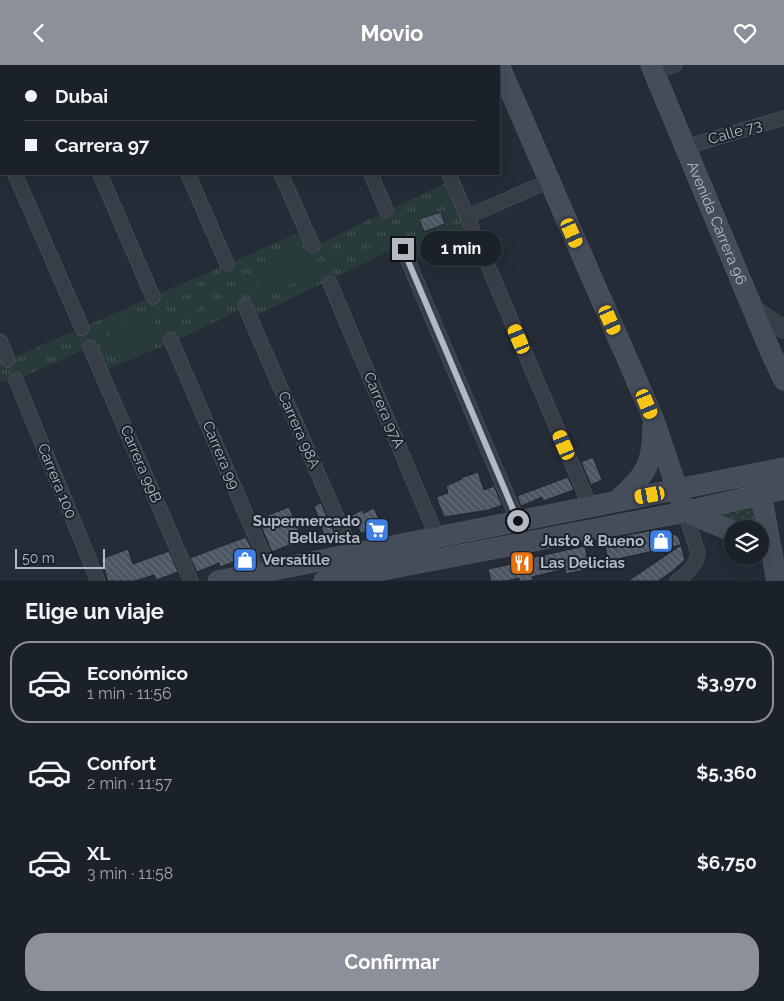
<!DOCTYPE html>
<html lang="es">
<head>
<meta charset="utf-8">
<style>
	body { margin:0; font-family:Raleway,sans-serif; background:#242931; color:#f1f3f6; height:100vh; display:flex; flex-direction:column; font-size:19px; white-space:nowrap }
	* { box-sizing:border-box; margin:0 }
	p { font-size:16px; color:#a0a3a8 }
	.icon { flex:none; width:28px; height:28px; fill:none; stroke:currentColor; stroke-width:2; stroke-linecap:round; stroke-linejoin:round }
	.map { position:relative; height:516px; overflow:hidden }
	.panel { display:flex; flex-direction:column; background:#1b2129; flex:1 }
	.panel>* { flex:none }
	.guide { position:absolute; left:0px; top:0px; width:500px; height:110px; box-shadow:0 5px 20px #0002,0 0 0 1px #393e46; display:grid; align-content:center; height:110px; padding:0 25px; background:#1b2129 }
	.controls { position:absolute; left:724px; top:455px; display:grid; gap:10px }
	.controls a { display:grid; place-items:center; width:45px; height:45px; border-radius:50%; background:#1b2129; box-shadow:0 5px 20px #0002,0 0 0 1px #393e46; font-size:25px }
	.scale { position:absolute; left:15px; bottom:12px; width:90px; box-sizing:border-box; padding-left:5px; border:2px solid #b2b9c4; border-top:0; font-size:14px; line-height:18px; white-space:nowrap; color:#b2b9c4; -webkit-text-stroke:4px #1c232c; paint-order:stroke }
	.end { position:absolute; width:22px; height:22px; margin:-11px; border:6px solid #b2b9c4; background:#111; box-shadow:0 0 0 2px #111 }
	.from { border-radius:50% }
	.bubble { position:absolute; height:35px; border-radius:18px; background:#1b2129; box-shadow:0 5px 20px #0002,0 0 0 1px #393e46; font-size:16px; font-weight:700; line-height:35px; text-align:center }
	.car { position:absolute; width:15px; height:30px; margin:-15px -8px; border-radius:6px; box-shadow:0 0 4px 1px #0007; background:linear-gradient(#f5c518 24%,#345 0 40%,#f5c518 0 76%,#345 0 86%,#f5c518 0) }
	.guide b { display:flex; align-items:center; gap:18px; height:48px; font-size:19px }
	.guide b+b { border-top:1px solid #393e46 }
	.guide i { width:12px; height:12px; background:#f1f3f6 }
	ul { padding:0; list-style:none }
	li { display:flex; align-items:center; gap:15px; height:82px; margin:0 10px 8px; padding:0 15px; border:2px solid transparent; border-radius:20px }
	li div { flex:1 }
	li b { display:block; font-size:19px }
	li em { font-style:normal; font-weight:700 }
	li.current { border-color:#8c9099 }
	li>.icon { width:45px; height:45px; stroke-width:1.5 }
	h2 { padding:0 25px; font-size:22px; line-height:60px }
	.action { display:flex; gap:10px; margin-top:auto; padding:10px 25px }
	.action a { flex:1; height:58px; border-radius:20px; background:#8c9099; color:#fff; font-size:20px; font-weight:700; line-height:58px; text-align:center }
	header { display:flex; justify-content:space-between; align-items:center; height:65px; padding:0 25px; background:#8c9099; color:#fff; font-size:22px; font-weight:700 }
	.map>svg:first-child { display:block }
	.grass { fill:url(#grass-dots) }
	.park { fill:url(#park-tufts) }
	.pitch { fill:#293a3a }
	.building { fill:url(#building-back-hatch); stroke:#1e252e }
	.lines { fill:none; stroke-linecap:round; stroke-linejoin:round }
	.minor-casing { stroke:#555c65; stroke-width:15 }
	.tertiary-casing { stroke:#555c65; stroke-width:19 }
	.secondary-casing { stroke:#555c65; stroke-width:21 }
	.minor { stroke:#373e47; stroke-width:14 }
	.tertiary { stroke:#373e47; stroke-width:18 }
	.secondary { stroke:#464d5a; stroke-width:20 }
	.route { stroke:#b2b9c4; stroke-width:6 }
	.labels { text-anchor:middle; stroke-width:4; stroke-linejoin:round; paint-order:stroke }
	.street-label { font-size:15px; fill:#b2b9c4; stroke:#1c232c }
	.poi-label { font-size:15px; font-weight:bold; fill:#b2b9c4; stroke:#1c232c; text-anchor:end }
</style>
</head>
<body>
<header><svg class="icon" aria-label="back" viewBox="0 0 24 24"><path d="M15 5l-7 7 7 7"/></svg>Movio<svg class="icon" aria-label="heart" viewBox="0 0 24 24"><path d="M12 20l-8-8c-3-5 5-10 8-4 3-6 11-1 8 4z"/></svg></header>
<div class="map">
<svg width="784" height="516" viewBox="0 0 784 516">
	<defs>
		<pattern id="grass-dots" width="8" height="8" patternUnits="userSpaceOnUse" patternTransform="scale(1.25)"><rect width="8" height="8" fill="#293a3a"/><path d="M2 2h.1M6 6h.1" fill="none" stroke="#465455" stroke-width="1.8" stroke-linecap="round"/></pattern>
		<pattern id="park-tufts" width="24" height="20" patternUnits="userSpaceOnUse" patternTransform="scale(1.25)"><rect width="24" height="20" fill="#293a3a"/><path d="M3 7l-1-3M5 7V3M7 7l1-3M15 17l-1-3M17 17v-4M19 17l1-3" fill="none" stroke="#465455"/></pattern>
		<pattern id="building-back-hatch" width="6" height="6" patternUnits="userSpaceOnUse" patternTransform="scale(1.25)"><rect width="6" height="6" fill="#4c5662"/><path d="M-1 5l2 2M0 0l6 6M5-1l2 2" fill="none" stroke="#636c77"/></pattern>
	</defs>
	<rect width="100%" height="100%" fill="#242c37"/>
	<path class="grass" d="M755 436 758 464H738L700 450Z"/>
	<path class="park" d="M448 117 470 168 414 197 406 178 253 252 248 241 175 276 101 307 90 282 23 312 0 317V276L8 295 305 165 313 182 390 144Z"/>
	<path class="pitch" d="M302 183 313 211 263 231 252 204Z
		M154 255 155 283 110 285 109 256Z"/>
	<path class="building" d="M441 147 445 159 424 167 419 154Z
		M593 392 602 415 591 420 581 397Z
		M478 407 484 425 494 421 502 440 489 445 444 452 436 432 448 428 446 421 462 414 461 413Z
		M568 412 574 425 543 436 542 432 521 441 517 431Z
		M321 438 336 471 326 475 314 441Z
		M289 442 303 476 290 482 289 480 272 487 258 454Z
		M374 443 384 466 361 468 352 450 362 445 364 448Z
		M658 464 676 470 679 473 681 480 608 496 604 475Z
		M246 472 254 489 248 491 249 494 240 498 239 495 220 502 219 498 197 507 190 493Z
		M681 480 685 495 670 508 658 516H628Z
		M585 481 589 504 566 509 565 504 532 512 533 515 526 516H520L519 513 506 516H491L488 504 516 498V496Z
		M128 484 133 499 169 486 178 507 156 515 154 510 135 516H108L101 494Z"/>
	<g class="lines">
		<defs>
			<path id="minor" d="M53 0 54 1
				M141 0V1
				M233 0 234 1
				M324 0 325 1
				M403 0V1
				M25 1 28 0
				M653 6 675 0
				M0 12H1
				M0 74 1 77
				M685 82 784 53
				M15 109 82 263
				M100 109 153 232
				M188 109 227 199
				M281 109 313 181
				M371 109 386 145
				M449 109 590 441
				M467 152 549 116
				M403 184 518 456
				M330 218 437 472
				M245 241 353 489
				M171 275 270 505
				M0 276 8 295
				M90 282 191 516
				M16 315 98 516
				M677 516C687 509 697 500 698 488L685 447"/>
			<path id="tertiary" d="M752 243 775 259 784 264"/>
			<g id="secondary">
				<path d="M499 0 653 353 685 447"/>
				<path id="s1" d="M651 0 772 290 784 315"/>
				<path d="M761 429 777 516"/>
				<path d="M617 436C645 411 653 400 653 362"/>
				<path d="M685 447 732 466"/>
				<path d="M218 516 784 403"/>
				<path d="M324 516 685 447 784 424"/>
			</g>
		</defs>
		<use href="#minor" class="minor-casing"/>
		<use href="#tertiary" class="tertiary-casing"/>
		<use href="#secondary" class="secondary-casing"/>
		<use href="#minor" class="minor"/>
		<use href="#tertiary" class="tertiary"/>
		<use href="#secondary" class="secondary"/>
	</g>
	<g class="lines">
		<path class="route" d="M403 184 518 456"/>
	</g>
	<defs>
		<symbol id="supermarket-square" viewBox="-11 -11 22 22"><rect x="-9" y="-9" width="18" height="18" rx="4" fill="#3f7fe0" stroke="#1c232c"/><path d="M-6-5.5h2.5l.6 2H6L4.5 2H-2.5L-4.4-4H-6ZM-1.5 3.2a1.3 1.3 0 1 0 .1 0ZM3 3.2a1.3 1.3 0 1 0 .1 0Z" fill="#fff"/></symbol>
		<symbol id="shop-square" viewBox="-11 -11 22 22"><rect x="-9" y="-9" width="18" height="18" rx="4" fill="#3f7fe0" stroke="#1c232c"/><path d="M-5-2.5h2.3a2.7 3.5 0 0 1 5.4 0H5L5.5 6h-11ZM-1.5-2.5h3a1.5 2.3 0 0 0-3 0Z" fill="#fff"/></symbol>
		<symbol id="restaurant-square" viewBox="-11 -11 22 22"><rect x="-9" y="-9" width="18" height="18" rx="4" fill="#e8710a" stroke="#1c232c"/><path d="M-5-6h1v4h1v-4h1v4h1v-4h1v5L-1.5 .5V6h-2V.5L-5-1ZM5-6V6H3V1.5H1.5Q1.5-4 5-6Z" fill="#fff"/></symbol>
	</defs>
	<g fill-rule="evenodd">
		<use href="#supermarket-square" x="363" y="451" width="28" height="28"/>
		<use href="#shop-square" x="647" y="462" width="28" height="28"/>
		<use href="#shop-square" x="231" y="481" width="28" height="28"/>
		<use href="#restaurant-square" x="508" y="484" width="28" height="28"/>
	</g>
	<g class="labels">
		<g class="street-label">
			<text transform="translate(735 67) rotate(-16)" y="5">Calle 73</text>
			<text dy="5" stroke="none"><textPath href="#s1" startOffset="171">Avenida Carrera 96</textPath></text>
			<text transform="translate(384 345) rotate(67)" y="5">Carrera 97A</text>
			<text transform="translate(299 365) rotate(66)" y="5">Carrera 98A</text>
			<text transform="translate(221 390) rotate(67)" y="5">Carrera 99</text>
			<text transform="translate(141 399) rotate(67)" y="5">Carrera 99B</text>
			<text transform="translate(57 416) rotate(68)" y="5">Carrera 100</text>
		</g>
		<g class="poi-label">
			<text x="360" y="461">Supermercado<tspan x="360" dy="17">Bellavista</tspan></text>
			<text x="644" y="481">Justo &amp; Bueno</text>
			<text x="262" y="500" text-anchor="start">Versatille</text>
			<text x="540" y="503" text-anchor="start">Las Delicias</text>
		</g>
	</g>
</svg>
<div class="controls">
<a><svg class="icon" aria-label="layers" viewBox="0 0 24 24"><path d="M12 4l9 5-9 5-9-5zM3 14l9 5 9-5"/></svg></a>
</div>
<div class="scale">50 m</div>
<i class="end from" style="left:518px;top:456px"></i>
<i class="end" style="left:403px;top:184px"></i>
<div class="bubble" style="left:420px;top:166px;width:82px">1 min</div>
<i class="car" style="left:572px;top:168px;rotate:156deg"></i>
<i class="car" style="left:610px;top:255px;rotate:156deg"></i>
<i class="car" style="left:519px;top:274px;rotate:337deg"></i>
<i class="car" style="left:647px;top:339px;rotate:157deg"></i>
<i class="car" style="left:564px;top:380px;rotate:337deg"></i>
<i class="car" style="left:650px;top:430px;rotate:260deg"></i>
<div class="guide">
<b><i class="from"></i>Dubai</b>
<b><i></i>Carrera 97</b>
</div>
</div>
<section class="panel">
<h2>Elige un viaje</h2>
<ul>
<li class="current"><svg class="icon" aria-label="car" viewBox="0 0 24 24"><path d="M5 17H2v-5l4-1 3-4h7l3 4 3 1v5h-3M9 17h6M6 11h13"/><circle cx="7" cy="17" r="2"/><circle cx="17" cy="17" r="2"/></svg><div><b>Económico</b><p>1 min · 11:56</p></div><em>$3,970</em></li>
<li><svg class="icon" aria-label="car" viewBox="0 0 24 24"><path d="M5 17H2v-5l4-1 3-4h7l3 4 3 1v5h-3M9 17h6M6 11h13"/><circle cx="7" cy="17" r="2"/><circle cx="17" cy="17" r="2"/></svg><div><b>Confort</b><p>2 min · 11:57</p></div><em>$5,360</em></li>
<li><svg class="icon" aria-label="car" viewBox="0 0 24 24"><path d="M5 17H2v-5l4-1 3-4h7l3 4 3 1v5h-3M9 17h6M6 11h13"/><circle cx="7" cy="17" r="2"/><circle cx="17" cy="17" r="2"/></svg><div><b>XL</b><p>3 min · 11:58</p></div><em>$6,750</em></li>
</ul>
<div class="action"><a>Confirmar</a></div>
</section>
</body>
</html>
